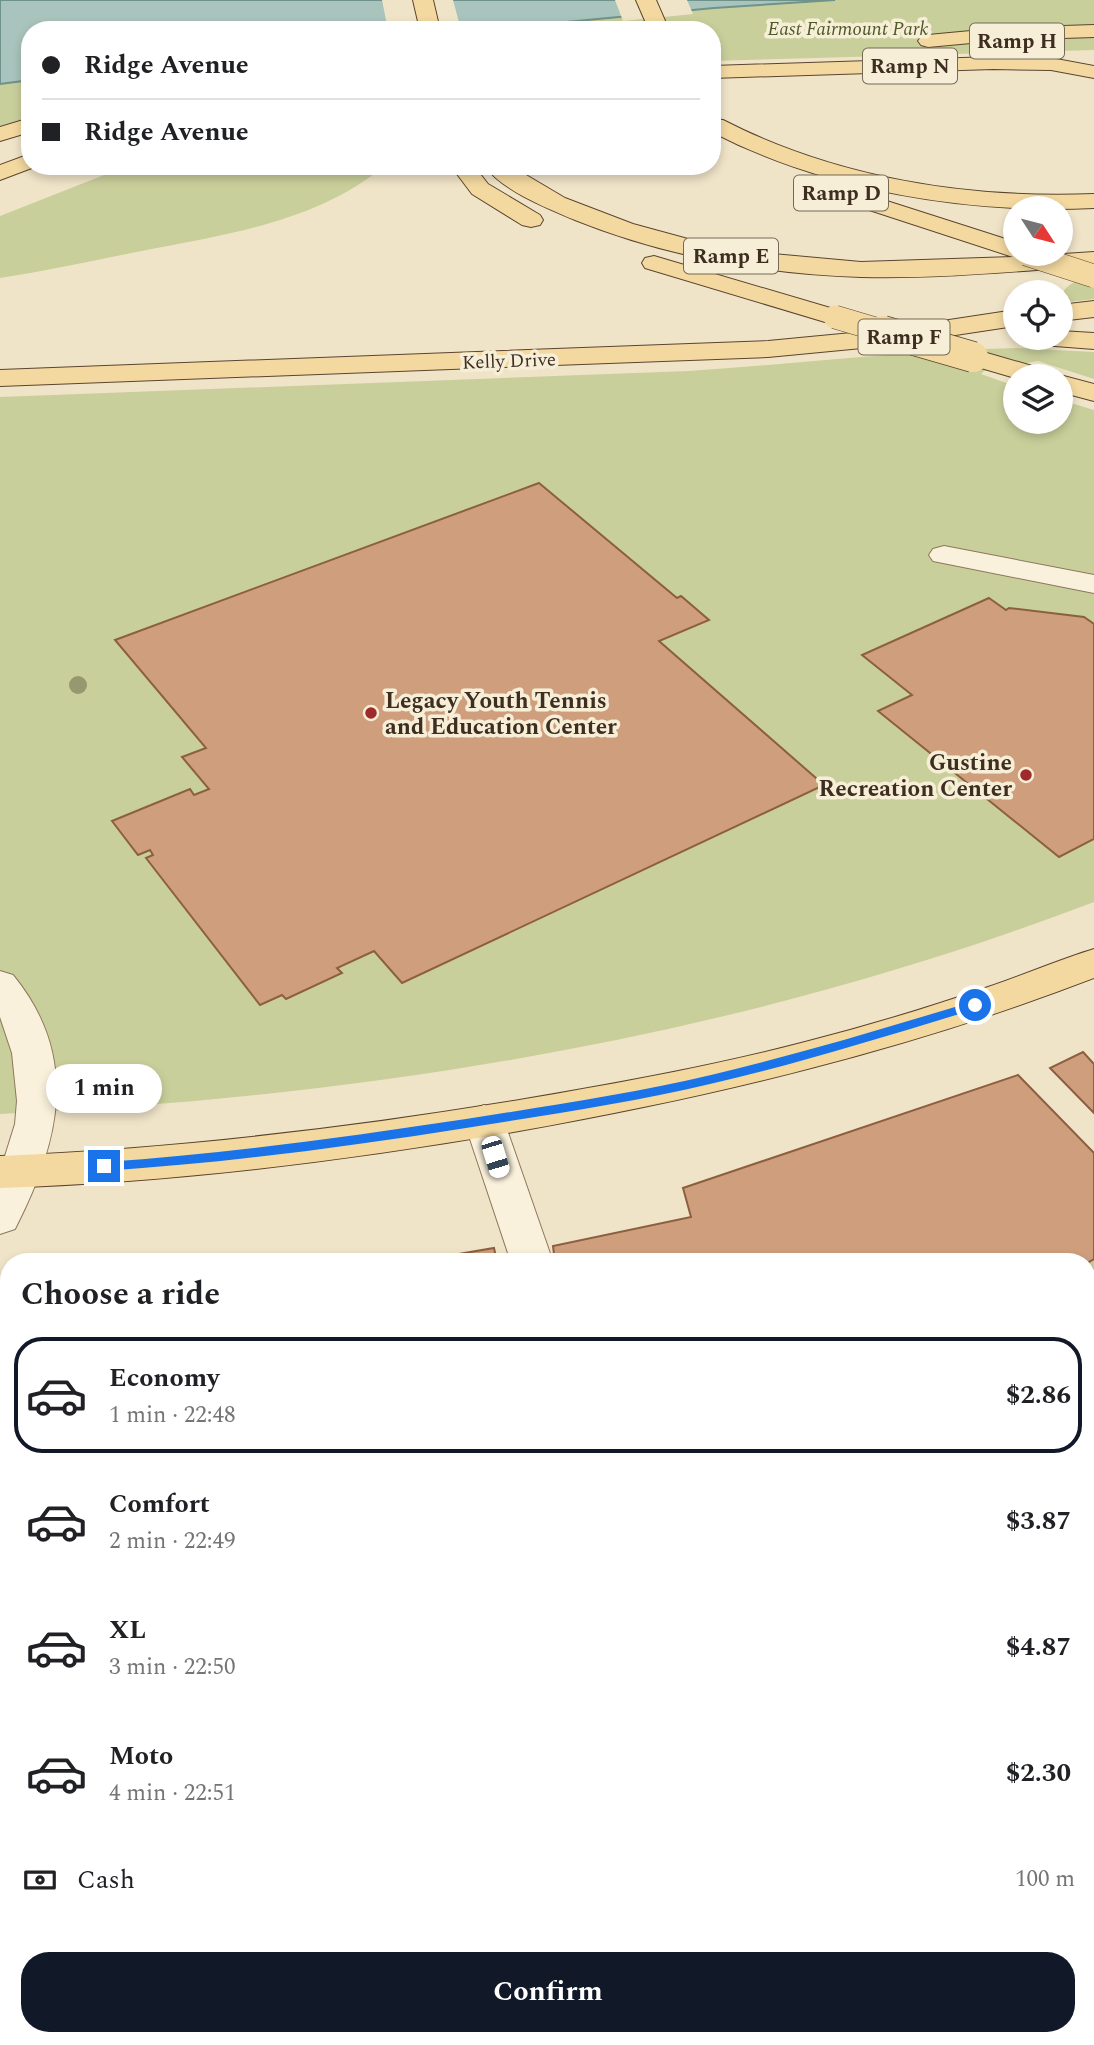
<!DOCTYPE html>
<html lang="en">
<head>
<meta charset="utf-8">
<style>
	body { margin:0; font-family:Spectral,serif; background:#f2f2f2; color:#202124; height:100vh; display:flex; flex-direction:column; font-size:26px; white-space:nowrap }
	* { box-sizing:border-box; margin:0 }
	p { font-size:23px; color:#757577 }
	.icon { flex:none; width:38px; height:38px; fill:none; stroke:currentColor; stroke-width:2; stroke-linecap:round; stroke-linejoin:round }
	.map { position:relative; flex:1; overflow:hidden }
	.panel { position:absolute; left:0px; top:1253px; width:1096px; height:793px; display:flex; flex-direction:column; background:#fff; border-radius:28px 28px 0 0; box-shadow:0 4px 10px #0003 }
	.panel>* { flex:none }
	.banner { position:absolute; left:21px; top:21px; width:700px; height:154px; border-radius:28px; box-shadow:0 4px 10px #0003; display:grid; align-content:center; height:154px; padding:0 21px; background:#fff }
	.needle { width:46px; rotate:126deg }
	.fabs { position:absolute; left:1003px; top:196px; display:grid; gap:14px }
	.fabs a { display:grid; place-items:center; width:70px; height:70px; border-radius:50%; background:#fff; box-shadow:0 4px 10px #0003; font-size:35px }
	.end { position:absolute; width:32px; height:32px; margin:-16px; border:9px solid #1a73e8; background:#fff; box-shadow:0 0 0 4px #fff }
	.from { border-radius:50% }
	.bubble { position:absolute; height:49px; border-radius:24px; background:#fff; box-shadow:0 4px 10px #0003; font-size:23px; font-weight:700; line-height:49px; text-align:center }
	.car { position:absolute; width:21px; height:42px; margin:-21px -10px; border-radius:9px; box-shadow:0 0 5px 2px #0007; background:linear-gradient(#fff 24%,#345 0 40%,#fff 0 76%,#345 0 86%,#fff 0) }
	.banner b { display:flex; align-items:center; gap:24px; height:66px; font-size:26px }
	.banner b+b { border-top:2px solid #e0e0e0 }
	.banner i { width:18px; height:18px; background:#202124 }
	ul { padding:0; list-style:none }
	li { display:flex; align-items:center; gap:21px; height:116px; margin:0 14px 10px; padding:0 7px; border:4px solid transparent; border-radius:28px }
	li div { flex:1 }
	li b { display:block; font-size:26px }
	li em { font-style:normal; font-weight:700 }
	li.current { border-color:#111827 }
	li>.icon { width:63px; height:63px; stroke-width:1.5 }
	h2 { padding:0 21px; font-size:32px; line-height:84px }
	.pay { display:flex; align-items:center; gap:18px; height:77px; padding:0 21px; font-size:26px }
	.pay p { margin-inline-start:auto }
	.primary-button { display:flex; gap:14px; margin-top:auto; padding:14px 21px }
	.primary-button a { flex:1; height:80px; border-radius:28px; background:#111827; color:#fff; font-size:28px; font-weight:700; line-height:80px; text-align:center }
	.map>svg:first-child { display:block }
	.green { fill:#c9cf9b }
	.water { fill:#a9c4bc; stroke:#6f938a; stroke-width:2 }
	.pier { fill:#f0e4c8 }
	.building { fill:#cf9f7d; stroke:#8d5f41; stroke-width:2 }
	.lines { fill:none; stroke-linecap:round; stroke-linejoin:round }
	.minor-casing { stroke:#8d765c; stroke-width:2 }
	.major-casing { stroke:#5b4430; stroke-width:2 }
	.minor { fill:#faf1dc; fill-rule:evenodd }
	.major { fill:#f3d9a0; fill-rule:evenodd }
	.rail { stroke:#3d2e20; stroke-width:7; stroke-dasharray:16 16; stroke-linecap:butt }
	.major-bridge-far1-casing { stroke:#5b4430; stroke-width:24; stroke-linecap:butt }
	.major-bridge-casing { stroke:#5b4430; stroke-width:32; stroke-linecap:butt }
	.major-bridge-far1 { stroke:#f3d9a0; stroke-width:23 }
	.major-bridge { stroke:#f3d9a0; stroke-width:30 }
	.tree { fill:#96986f }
	.route { fill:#1a73e8 }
	.poi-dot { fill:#9e2a2b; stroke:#f7eed8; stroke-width:2.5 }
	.labels { text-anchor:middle; stroke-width:7; stroke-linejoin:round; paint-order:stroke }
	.far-park-label { font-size:19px; font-style:italic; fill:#4d5a26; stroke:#f7eed8 }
	.far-street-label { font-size:19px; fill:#3d2e20; stroke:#f7eed8 }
	.shield { fill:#f7eed8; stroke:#756857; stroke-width:2 }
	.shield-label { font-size:21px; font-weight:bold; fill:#3d2e20 }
	.poi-label { font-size:23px; font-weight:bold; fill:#3d2e20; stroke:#f7eed8; text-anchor:start }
</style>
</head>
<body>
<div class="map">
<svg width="1094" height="2045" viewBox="0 0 1094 2045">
	<rect width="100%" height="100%" fill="#f0e4c8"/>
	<path class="green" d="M835 0H1094V50L712 61V30H482L714 8Z
		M30 80V132L0 141V84Z
		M127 166H384C321 219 235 233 157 248 104 258 53 270 0 278V216Z
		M1094 275V299L1061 303C1060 284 1079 280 1094 275Z
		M1017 348 1094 352V379L1038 361 984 371 981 374 1015 386V422H1060L1061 400 1094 410V902C744 1036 373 1097 0 1114V397L688 371C798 364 907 350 1017 348Z
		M1094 1241V1378L1087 1380V1262Z
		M9 1406V1616L0 1617V1409Z"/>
	<path class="water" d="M0 0H835L714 8 482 30H30V80L0 84Z"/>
	<path class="pier" d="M382 0H453L461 30H388Z
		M615 0H687L693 14 623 21Z"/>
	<path class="building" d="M539 483 677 598 681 596 709 620 659 641 824 785 402 983 374 951 337 968 342 973 286 999 282 995 260 1005 146 858 153 855 150 850 138 855 112 821 190 789 194 795 209 789 182 757 206 748 115 640Z
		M989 598 1006 610 1009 608 1084 617 1094 624V839L1059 857 878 711 912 695 862 655Z
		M1083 1052 1094 1064V1113L1050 1068Z
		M1018 1075 1094 1153V1259L1087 1263 555 1262 553 1246 691 1217 683 1188Z
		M494 1248 497 1262H412Z
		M1094 1446V1677L1087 1683V1450Z"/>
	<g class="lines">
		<defs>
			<path id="minor" d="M944 546 1094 575V593L933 561 929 555 933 549Z
				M0 971 13 975C81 1058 59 1143 15 1229L0 1234V1172L15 1124 17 1101 12 1053 0 1017Z
				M484 1105 498 1110 504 1121 553 1262H511L464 1121 470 1110Z
				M9 1721V1773L0 1777V1725Z"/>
			<path id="major" d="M413 0H433L440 30H420Z
				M636 0H656L669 30H649Z
				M1094 25V37L1003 40 928 47 921 45 918 41 921 37 928 35 1003 28Z
				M993 57 1051 58 1094 66V78L1051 70 993 69 712 78V66Z
				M30 118V132L0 141V127Z
				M712 119 723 120C836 178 967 199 1094 194V208C967 214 826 191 712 132Z
				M30 154V166H37L0 180V165Z
				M451 166H474L488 184 540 215 543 220 540 225 531 227 522 225 472 194Z
				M485 166H511L565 198 633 224 699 242 751 252 861 262 1013 257 857 206 853 201 857 196 865 194 1015 242V254H1025L1018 257 1094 252V266C1016 271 938 279 861 277 764 274 665 256 575 220 549 209 501 190 485 166Z
				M654 256 844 312 848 317 844 322 835 325 645 268 642 263 645 258Z
				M1094 301V317L1060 321V305Z
				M1015 310V326L883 346 768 357 0 386V370L768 341 883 330Z
				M1060 331 1094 333V349L1029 344 1025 338H1060Z
				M973 349 1046 370 1050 376 1015 378 964 363 960 357 964 351Z
				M1060 375 1094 384V401L1060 392V376H1055Z
				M1094 949V978C907 1050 716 1096 519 1131 347 1161 175 1182 0 1188V1156C177 1149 350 1128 525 1099 619 1083 713 1066 805 1042 867 1026 928 1008 988 987 1024 975 1058 960 1094 949Z"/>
		</defs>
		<use href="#minor" class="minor-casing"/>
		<use href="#major" class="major-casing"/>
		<use href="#minor" class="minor"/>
		<use href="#major" class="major"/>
		<path class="rail" d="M1087 1896 1094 1890
			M1087 1965 1094 1959
			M901 2045 911 2037
			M989 2045 999 2037"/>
		<defs>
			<path id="major-bridge-far1" d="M1026 254 1094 276
				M835 317 889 333"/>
			<path id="major-bridge" d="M883 331 973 357"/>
		</defs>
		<use href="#major-bridge-far1" class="major-bridge-far1-casing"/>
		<use href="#major-bridge" class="major-bridge-casing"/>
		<use href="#major-bridge-far1" class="major-bridge-far1"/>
		<use href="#major-bridge" class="major-bridge"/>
	</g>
	<circle class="tree" cx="78" cy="685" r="9"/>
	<path class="route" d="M975 1001 981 1005 979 1008C890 1035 801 1063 710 1084 629 1103 547 1115 466 1128 345 1147 226 1163 104 1171L98 1166 104 1162C226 1154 345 1137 466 1119 548 1106 630 1094 711 1075 800 1054 888 1027 975 1001Z"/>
	<g class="poi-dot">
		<circle cx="371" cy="713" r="7"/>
		<circle cx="1026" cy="775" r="7"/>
	</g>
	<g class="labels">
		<g class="far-park-label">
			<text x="848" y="35">East Fairmount Park</text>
		</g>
		<g class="far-street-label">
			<text transform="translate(509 360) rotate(-2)" y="7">Kelly Drive</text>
		</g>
		<g class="shield">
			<rect x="970" y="23.5" width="94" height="35" rx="5"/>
			<rect x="863" y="48.5" width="94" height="35" rx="5"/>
			<rect x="794" y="175.5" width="94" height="35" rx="5"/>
			<rect x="684" y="238.5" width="94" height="35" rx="5"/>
			<rect x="858.5" y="319.5" width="91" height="35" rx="5"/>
		</g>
		<g class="shield-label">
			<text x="1017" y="48">Ramp H</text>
			<text x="910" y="73">Ramp N</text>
			<text x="841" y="200">Ramp D</text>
			<text x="731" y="263">Ramp E</text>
			<text x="904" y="344">Ramp F</text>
		</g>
		<g class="poi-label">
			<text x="385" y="708">Legacy Youth Tennis<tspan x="385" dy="26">and Education Center</tspan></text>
			<text x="1012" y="770" text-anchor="end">Gustine<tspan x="1012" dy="26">Recreation Center</tspan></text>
		</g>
	</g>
</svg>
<div class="fabs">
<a><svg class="needle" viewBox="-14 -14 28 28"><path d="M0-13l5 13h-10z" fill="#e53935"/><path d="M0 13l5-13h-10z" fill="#757577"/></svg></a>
<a><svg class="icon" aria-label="locate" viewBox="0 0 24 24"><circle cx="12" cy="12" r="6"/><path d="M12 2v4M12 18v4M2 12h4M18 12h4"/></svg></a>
<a><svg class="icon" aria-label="layers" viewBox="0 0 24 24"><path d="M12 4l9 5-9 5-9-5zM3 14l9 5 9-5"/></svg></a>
</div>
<i class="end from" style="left:975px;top:1005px"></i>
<i class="end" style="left:104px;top:1166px"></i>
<div class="bubble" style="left:46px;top:1064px;width:116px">1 min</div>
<i class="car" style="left:495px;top:1157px;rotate:163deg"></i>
<div class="banner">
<b><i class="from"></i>Ridge Avenue</b>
<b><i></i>Ridge Avenue</b>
</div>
<section class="panel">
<h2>Choose a ride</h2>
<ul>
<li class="current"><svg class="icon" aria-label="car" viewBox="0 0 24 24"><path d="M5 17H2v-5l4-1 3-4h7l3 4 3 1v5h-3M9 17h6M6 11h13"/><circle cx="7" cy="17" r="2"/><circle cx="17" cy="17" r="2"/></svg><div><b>Economy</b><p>1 min · 22:48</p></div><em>$2.86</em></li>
<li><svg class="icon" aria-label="car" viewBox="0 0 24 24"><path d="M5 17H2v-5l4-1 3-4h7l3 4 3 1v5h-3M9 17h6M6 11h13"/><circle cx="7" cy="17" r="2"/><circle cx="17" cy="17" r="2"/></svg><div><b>Comfort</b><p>2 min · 22:49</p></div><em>$3.87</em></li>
<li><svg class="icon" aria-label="car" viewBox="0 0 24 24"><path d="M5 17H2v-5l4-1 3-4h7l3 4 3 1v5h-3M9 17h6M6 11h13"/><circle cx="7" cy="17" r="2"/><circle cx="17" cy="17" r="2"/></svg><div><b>XL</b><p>3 min · 22:50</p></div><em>$4.87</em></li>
<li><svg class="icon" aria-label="car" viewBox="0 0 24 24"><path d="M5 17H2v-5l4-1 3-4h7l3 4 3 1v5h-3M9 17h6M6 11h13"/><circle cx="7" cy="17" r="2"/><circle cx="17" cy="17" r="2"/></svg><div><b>Moto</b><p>4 min · 22:51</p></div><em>$2.30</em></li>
</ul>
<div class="pay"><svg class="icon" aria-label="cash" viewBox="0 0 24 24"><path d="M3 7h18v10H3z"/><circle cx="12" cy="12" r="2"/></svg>Cash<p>100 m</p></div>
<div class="primary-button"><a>Confirm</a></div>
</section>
</div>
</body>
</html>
